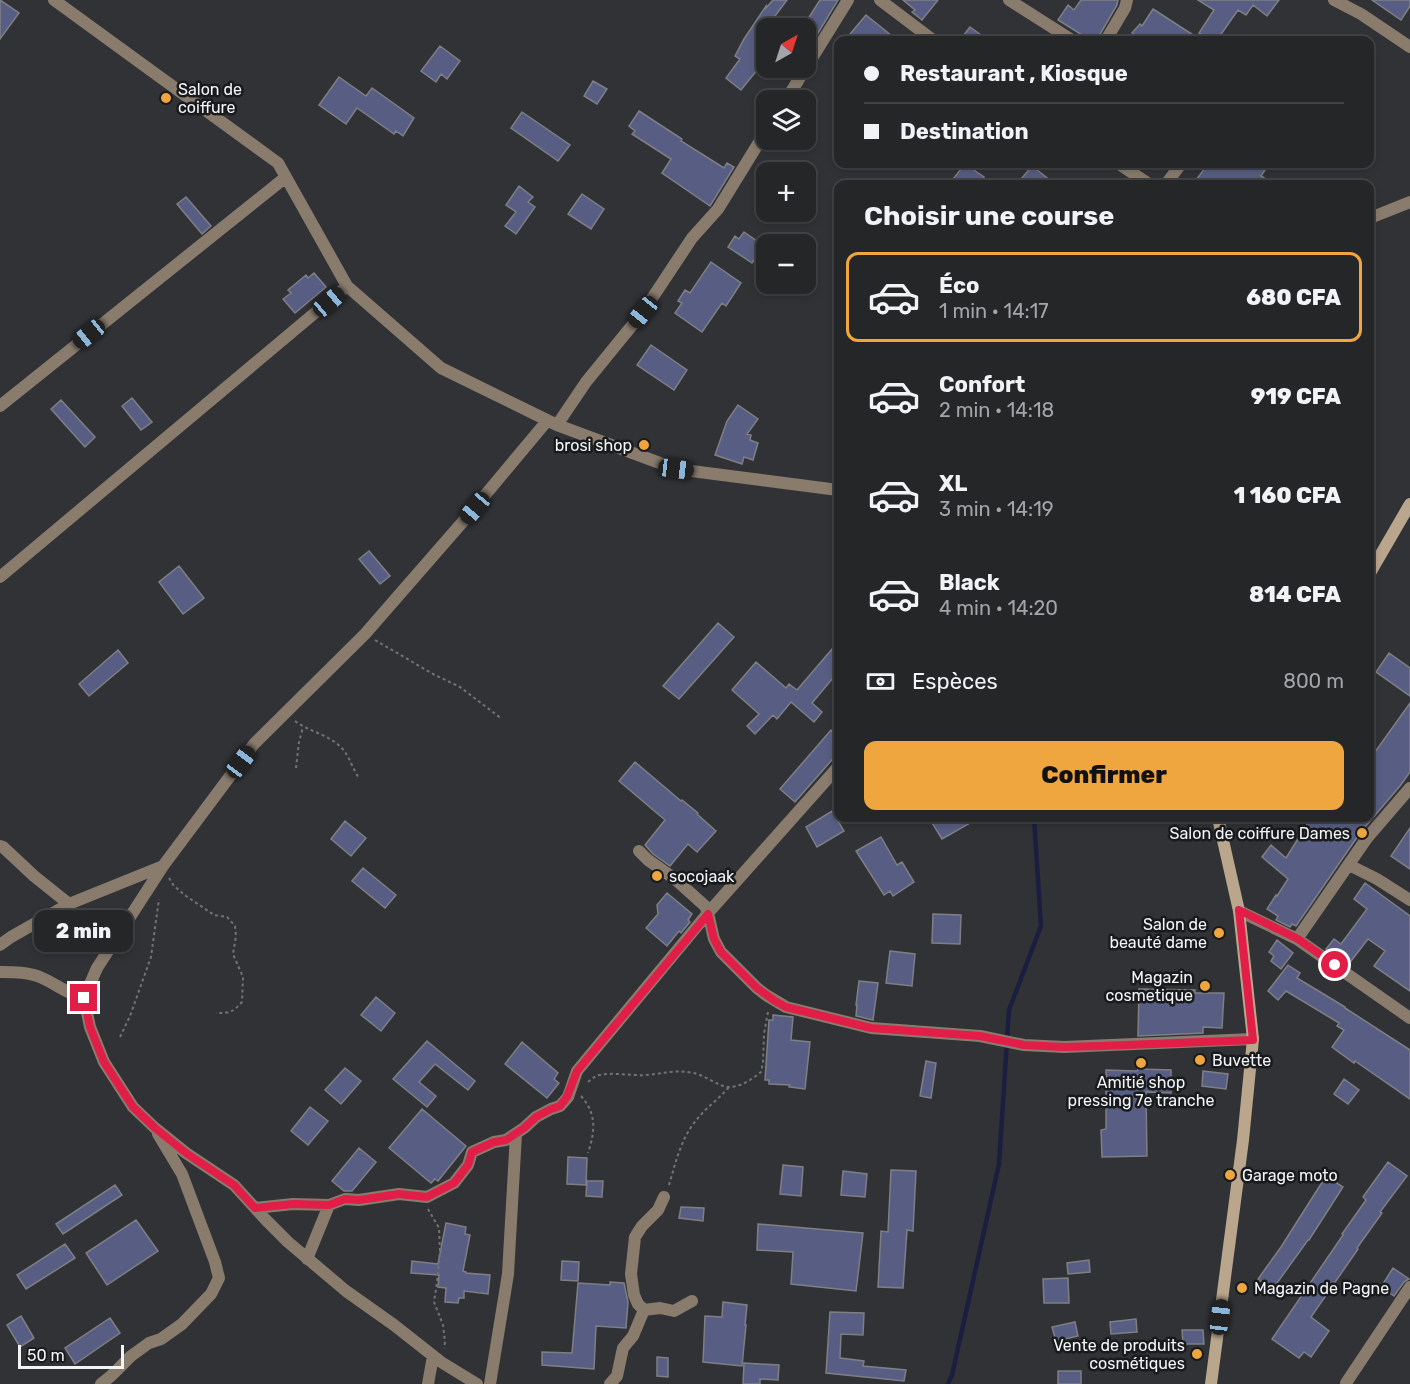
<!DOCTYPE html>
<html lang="fr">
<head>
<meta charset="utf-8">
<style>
	body { margin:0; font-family:Rubik,sans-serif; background:#2d2e30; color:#f1f3f6; height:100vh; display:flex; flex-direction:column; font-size:22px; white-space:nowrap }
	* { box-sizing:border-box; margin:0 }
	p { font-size:20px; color:#a3a5a8 }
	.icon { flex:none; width:33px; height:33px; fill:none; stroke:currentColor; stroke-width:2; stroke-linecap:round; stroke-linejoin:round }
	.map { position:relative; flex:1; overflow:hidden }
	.details { position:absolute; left:834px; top:180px; width:540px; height:642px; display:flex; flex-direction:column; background:#252628; border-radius:12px; box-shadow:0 3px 9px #0003,0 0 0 2px #424345 }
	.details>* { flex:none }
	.top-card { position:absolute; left:834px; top:36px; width:540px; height:132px; border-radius:12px; box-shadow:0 3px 9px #0003,0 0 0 2px #424345; display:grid; align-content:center; height:132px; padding:0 30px; background:#252628 }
	.needle { width:39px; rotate:39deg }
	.fabs { position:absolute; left:756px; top:18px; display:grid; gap:12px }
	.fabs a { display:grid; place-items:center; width:60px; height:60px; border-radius:12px; background:#252628; box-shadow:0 3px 9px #0003,0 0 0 2px #424345; font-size:30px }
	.scale { position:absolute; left:18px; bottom:15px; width:106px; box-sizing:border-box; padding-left:6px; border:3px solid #f3f4f7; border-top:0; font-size:16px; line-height:21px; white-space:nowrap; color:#f3f4f7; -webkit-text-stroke:4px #191a1c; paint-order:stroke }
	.end { position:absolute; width:27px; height:27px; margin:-14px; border:8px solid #e11d48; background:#fff; box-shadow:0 0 0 3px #fff }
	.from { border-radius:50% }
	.bubble { position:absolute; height:42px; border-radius:12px; background:#252628; box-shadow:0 3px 9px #0003,0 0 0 2px #424345; font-size:20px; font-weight:800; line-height:42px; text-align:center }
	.car { position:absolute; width:18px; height:36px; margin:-18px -9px; border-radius:8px; box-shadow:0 0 4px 2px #0007; background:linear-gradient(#222 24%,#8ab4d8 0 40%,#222 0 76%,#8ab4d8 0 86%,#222 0) }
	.top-card b { display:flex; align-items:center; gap:21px; height:57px; font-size:22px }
	.top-card b+b { border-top:2px solid #424345 }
	.top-card i { width:15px; height:15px; background:#f1f3f6 }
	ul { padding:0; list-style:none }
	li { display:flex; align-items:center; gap:18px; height:90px; margin:0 12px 9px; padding:0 18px; border:3px solid transparent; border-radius:12px }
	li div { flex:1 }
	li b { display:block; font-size:22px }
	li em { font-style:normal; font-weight:800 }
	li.current { border-color:#f0a63f }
	li>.icon { width:54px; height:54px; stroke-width:1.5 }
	h2 { padding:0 30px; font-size:27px; line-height:72px }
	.pay { display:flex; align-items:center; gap:15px; height:66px; padding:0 30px; font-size:22px }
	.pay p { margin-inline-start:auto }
	.button { display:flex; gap:12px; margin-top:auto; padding:12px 30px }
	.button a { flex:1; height:69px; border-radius:12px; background:#f0a63f; color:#111; font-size:24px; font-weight:800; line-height:69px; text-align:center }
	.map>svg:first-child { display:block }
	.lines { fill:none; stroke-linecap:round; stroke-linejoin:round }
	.stream { stroke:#1b1f3f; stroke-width:4.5 }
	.building { fill:#585e83; stroke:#7e7f85; stroke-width:1.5 }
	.path { stroke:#727377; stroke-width:2; stroke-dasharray:3 3; stroke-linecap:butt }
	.minor { stroke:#897c6d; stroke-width:12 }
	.secondary { stroke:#baa58d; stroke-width:12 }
	.route { stroke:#e11d48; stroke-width:8 }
	.poi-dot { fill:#f0a63f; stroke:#191a1c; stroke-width:2 }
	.labels { text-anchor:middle; stroke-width:5; stroke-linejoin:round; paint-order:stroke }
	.poi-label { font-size:16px; fill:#f3f4f7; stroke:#191a1c; text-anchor:start }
</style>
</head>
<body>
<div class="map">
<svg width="1410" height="1384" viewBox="0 0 1410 1384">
	<rect width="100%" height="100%" fill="#313236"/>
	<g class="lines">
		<path class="stream" d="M948 1384 952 1375 999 1164 1009 1010 1041 926 1034 818"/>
	</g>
	<path class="building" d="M0 0 19 13 0 39Z
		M773 0H787L775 16 792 28H766V54L757 70 741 90 726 78 740 59 735 56 744 39 766 6V8Z
		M820 0H838L806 53V22Z
		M903 0H938L922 20 912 12 915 10Z
		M1081 0H1118L1117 5 1099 36 1098 40H1090L1058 20 1068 5 1074 10Z
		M1198 0H1279L1267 16 1253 5 1246 15 1238 10 1217 40H1210L1199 33 1214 10Z
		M1372 0H1410V6L1401 20Z
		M1153 9 1201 40H1141L1132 33 1140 24 1142 26Z
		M866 15 897 40H845Z
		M970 27 988 40H970L963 36Z
		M440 46 460 61 447 79 441 74 436 82 421 71Z
		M339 77 366 96 372 88 414 118 403 136 396 131 394 134 357 108 346 124 319 105Z
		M593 81 607 89 597 104 584 96Z
		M639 111 682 139 681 141 724 168 727 163 734 167 710 206 662 173 671 159 632 134 635 131 629 126Z
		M522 112 570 145 558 161 511 128Z
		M965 164 984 177 979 184H960L953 179Z
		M1208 164H1269L1261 176 1274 184H1193Z
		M1032 166 1055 184H1017Z
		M519 186 533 197 528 202 535 207 516 234 505 226 516 212 506 205Z
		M582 194 604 209 591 229 568 214Z
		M186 197 211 226 202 234 177 204Z
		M744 232 764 246 752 263 728 247 735 236 739 239Z
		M711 262 741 283 726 306 722 303 702 332 675 313 682 303 678 301 685 290 690 293Z
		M314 273 326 287 295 313 283 299 291 293 288 290 306 275 308 278Z
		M651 345 687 370 674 390 637 365Z
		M132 398 152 422 141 430 122 406Z
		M61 400 95 437 85 447 51 409Z
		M738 405 758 419 747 434 751 435 750 440 758 443 753 460 744 457 742 464 715 455 727 421Z
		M369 551 390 576 380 584 359 559Z
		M179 566 204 598 183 614 159 582Z
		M718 623 734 637 679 699 663 686Z
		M838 642V672L812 703 822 712 814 722 791 702 777 719 773 715 755 734 747 726 759 714 732 690 756 662 786 688 789 684 797 690Z
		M118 650 128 663 89 696 79 684Z
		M1389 653 1410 668V696L1376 672Z
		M1410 703V772L1400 786 1360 833 1296 926 1292 924 1290 927 1276 920 1278 916 1267 909 1276 895 1277 896 1288 879 1262 857 1271 845 1286 858 1311 818H1370V759Z
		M831 730 838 736V753L795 802 780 789Z
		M635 762 681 801 682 800 698 813 697 814 716 831 697 852 688 844 670 866 653 854 645 845 665 820 619 781Z
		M832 811 844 831 817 847 806 827Z
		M929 818H979L942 839Z
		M345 821 366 838 351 856 331 839Z
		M1410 828V869L1391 856Z
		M881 837 897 865 902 862 914 882 893 896 890 891 884 895 856 851Z
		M363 868 396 895 385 908 352 881Z
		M1365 883 1410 916V991L1374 966 1385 951 1368 939 1348 965 1326 949 1334 939 1341 944 1367 909 1354 899Z
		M667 893 692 914 688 920 690 922 681 933 679 931 667 946 646 928 658 914 657 905Z
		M933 914 961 915 960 944 932 943Z
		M1277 940 1293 953 1281 969 1271 961 1274 956 1269 952Z
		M890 951 915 954 912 986 886 983Z
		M1288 965 1300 973 1297 978 1345 1007V1008L1410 1050V1099L1355 1061 1354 1063 1332 1047 1344 1030 1337 1026 1339 1023 1286 991 1278 1000 1268 991Z
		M859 981 878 983 873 1020 856 1016 857 1005H856Z
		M1139 989 1195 990V993H1224L1222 1028 1203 1027V1033L1138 1036Z
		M376 997 395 1013 381 1031 361 1015Z
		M773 1015 793 1017 791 1040 810 1042 805 1089 789 1087 790 1085 769 1084V1080H765L769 1020H773Z
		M427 1041 475 1081 468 1090 435 1064 419 1082 436 1096 427 1107 393 1079Z
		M522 1042 558 1073 554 1079 559 1083 547 1098 505 1064Z
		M926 1061 936 1063 931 1098 920 1096Z
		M345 1068 361 1081 341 1104 325 1090Z
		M1138 1069 1171 1070V1093L1146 1092 1147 1156 1102 1157 1101 1130 1106 1129V1070L1137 1071Z
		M1203 1071 1228 1074 1226 1089 1202 1086Z
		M1344 1079 1359 1090 1348 1104 1334 1094Z
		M310 1107 328 1121 308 1145 291 1131Z
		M422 1109 466 1146 438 1181 435 1179 431 1183 389 1148Z
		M359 1148 376 1162 352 1191H344L332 1181Z
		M568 1157 587 1158 586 1185 567 1184Z
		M1388 1162 1407 1176 1380 1212 1382 1213 1357 1248 1358 1249 1311 1317 1329 1331 1311 1357 1304 1352 1299 1358 1272 1339 1343 1235 1342 1234 1366 1200 1363 1197Z
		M783 1165 803 1167 801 1196 780 1194Z
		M891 1170 916 1171 913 1231 907 1230 903 1288 878 1287 881 1231 888 1232Z
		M843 1171 867 1174 865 1197 841 1195Z
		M1326 1176 1343 1187 1309 1240H1308L1272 1290 1258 1279 1281 1247Z
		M587 1181H603L602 1197 586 1196Z
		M115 1185 122 1195 63 1234 56 1224Z
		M681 1207 704 1208 703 1221 679 1218Z
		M136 1220 158 1251 107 1285 86 1253Z
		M446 1223 466 1227 465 1234 470 1235 463 1271 466 1272V1273L490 1275 488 1294 464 1291V1298H459L458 1303 445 1302 446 1288 438 1287 439 1275 411 1273 412 1261 438 1264Z
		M758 1224 863 1233 856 1291 791 1284 793 1252 757 1250Z
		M65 1244 75 1258 26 1289 17 1275Z
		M1089 1260 1090 1272 1068 1274 1067 1263Z
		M562 1261 579 1262 578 1281 561 1280Z
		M1393 1268 1409 1279 1404 1282 1394 1296 1381 1287Z
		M1068 1278 1069 1303H1044L1043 1279Z
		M610 1282 624 1283 628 1302 626 1328 596 1326 594 1369 542 1365V1352L572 1353 578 1283 610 1285Z
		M723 1302 747 1305 745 1325H746L742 1366 703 1362 705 1316 722 1317Z
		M830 1312 864 1313 863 1335 841 1334 840 1358 864 1361 863 1366 906 1370 904 1381 826 1373Z
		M21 1316 34 1338 20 1347 7 1325Z
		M110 1318 120 1333 75 1364 65 1348Z
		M1136 1319 1137 1332 1111 1334 1110 1322Z
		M1075 1322 1078 1336 1056 1341 1052 1327Z
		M1182 1330H1203L1204 1344H1183Z
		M657 1357 668 1358V1377L657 1376Z
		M744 1363 779 1365 778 1380 760 1379V1384H743Z
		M1058 1371H1081V1384H1058Z"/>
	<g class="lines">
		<path class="path" d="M375 640 433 674 460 687 502 719
			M295 721C311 733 333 735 345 752 350 759 354 771 359 778
			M296 768 299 742 303 727
			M169 878 174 886 186 896 214 915 227 917 235 926 236 936 233 954 243 977 242 1002C233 1012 231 1013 216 1013
			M120 1037 130 1016 151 957 159 899
			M588 1082C592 1079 595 1076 599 1075 615 1072 631 1076 646 1075 662 1074 677 1069 693 1073 705 1075 718 1086 727 1087 740 1088 752 1079 761 1072L763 1063 764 1034 768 1012
			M581 1096C597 1114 595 1131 588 1153
			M669 1185C676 1161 682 1135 699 1117 708 1106 720 1098 729 1087
			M428 1209 439 1228 440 1251 437 1282 434 1302 443 1325 445 1342 444 1348"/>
		<path class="minor" d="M54 0 278 163 347 286 441 368 557 425 676 469 838 490
			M880 0 933 40
			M1009 0 1072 40
			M1334 0 1361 14 1410 47
			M1106 40 1125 8 1127 0
			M786 100 848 0
			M1119 164 1149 184
			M1166 184 1181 164
			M1370 218 1410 202
			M0 406 286 177
			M557 425 586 382 643 312 692 238 718 209 766 131
			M0 577 347 286
			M838 767 708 913 714 939 721 952 757 988 766 995 786 1007 871 1028 980 1036 1024 1045 1064 1047 1253 1039
			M0 846 3 847 34 876 69 904
			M1349 865 1377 879 1410 900
			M163 866 97 968 84 998 90 1027 104 1062 133 1107 155 1128 186 1153 234 1185 266 1220 288 1242 346 1291 394 1325 441 1362 477 1384
			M1239 911 1297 939 1410 1018
			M1297 939 1367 838 1410 788
			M0 945 11 937 69 904 163 866 254 744 365 634 460 525 547 421
			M0 972C13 972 30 972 42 978 56 984 69 995 84 998
			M255 1208 293 1204 329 1205 345 1199 359 1200 399 1194 427 1197 454 1183 468 1165 472 1152 494 1142 506 1140 524 1128 536 1117 551 1109 560 1106 568 1097 577 1071 708 913 705 906 675 879 648 860 639 851
			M307 1259 329 1205
			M644 1310 638 1304 634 1295 631 1274 635 1237 642 1226 658 1210 664 1197
			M644 1310 660 1308 674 1311 692 1301
			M1346 1383 1410 1287
			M101 1384 111 1376 131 1356 149 1343 161 1339 182 1324 211 1294 219 1278 215 1262 182 1174 158 1134
			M428 1384 433 1356
			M490 1384 508 1274 516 1134
			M610 1384 617 1376 623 1348 633 1336 644 1310"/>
		<path class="secondary" d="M1370 573 1410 504
			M1211 1384 1243 1140 1253 1039 1239 911 1218 818"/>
	</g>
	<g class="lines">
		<path class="route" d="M84 998 90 1027 104 1062 133 1107 155 1128 186 1153 234 1185 255 1208 293 1204 329 1205 345 1199 359 1200 399 1194 427 1197 454 1183 468 1165 472 1152 494 1142 506 1140 524 1128 536 1117 551 1109 560 1106 567 1097 577 1071 708 914 714 939 721 952 757 988 775 1001 786 1007 871 1028 980 1036 1024 1045 1064 1047 1100 1046 1253 1040 1239 910 1298 939 1335 965"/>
	</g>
	<g class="poi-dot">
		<circle cx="166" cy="98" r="6"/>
		<circle cx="644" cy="445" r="6"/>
		<circle cx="1362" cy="833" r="6"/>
		<circle cx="657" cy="876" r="6"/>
		<circle cx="1219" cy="933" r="6"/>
		<circle cx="1205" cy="986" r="6"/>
		<circle cx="1200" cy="1060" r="6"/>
		<circle cx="1141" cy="1063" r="6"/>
		<circle cx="1230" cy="1175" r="6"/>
		<circle cx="1242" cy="1288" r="6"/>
		<circle cx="1197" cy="1354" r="6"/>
	</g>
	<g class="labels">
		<g class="poi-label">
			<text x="178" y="95">Salon de<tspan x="178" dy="18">coiffure</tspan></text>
			<text x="632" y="451" text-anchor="end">brosi shop</text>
			<text x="1350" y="839" text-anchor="end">Salon de coiffure Dames</text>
			<text x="669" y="882">socojaak</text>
			<text x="1207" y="930" text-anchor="end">Salon de<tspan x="1207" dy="18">beauté dame</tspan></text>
			<text x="1193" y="983" text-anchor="end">Magazin<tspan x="1193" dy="18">cosmetique</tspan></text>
			<text x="1212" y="1066">Buvette</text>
			<text x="1141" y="1088" text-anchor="middle">Amitié shop<tspan x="1141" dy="18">pressing 7e tranche</tspan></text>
			<text x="1242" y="1181">Garage moto</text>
			<text x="1254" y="1294">Magazin de Pagne</text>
			<text x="1185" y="1351" text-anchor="end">Vente de produits<tspan x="1185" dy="18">cosmétiques</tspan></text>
		</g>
	</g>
</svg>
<div class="fabs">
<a><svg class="needle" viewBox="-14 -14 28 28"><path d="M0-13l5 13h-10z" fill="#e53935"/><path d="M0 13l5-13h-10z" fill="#a3a5a8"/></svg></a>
<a><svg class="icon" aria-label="layers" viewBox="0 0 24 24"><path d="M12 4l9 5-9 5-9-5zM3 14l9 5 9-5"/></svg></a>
<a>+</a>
<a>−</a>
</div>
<div class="scale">50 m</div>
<i class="end from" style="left:1335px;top:965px"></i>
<i class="end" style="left:84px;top:998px"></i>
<div class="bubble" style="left:34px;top:910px;width:99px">2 min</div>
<i class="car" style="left:329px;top:302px;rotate:50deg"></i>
<i class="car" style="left:643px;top:312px;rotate:219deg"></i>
<i class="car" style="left:89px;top:334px;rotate:231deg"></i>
<i class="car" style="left:676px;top:469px;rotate:97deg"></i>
<i class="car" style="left:475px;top:508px;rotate:220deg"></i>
<i class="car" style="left:241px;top:762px;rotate:37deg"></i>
<i class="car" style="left:1220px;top:1317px;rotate:7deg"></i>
<div class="top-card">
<b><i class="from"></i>Restaurant , Kiosque</b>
<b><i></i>Destination</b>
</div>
<section class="details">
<h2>Choisir une course</h2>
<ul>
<li class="current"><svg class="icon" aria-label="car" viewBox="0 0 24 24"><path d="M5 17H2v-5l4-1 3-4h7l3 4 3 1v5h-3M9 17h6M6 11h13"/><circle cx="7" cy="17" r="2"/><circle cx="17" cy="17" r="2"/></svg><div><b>Éco</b><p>1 min · 14:17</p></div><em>680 CFA</em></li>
<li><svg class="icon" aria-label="car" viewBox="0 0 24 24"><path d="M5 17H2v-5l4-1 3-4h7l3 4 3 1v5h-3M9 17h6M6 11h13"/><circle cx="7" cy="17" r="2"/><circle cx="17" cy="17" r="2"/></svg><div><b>Confort</b><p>2 min · 14:18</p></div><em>919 CFA</em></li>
<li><svg class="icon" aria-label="car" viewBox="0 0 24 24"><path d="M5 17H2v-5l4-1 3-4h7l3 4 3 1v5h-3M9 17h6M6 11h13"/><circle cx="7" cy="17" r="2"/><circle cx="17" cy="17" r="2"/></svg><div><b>XL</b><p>3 min · 14:19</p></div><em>1 160 CFA</em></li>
<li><svg class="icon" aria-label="car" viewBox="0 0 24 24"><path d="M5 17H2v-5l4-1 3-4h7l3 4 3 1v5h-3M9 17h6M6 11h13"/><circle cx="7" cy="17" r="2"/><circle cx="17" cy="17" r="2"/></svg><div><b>Black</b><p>4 min · 14:20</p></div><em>814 CFA</em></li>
</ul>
<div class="pay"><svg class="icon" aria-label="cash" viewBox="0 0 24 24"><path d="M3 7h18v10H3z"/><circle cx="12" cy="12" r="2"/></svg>Espèces<p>800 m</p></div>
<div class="button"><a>Confirmer</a></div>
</section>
</div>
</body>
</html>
